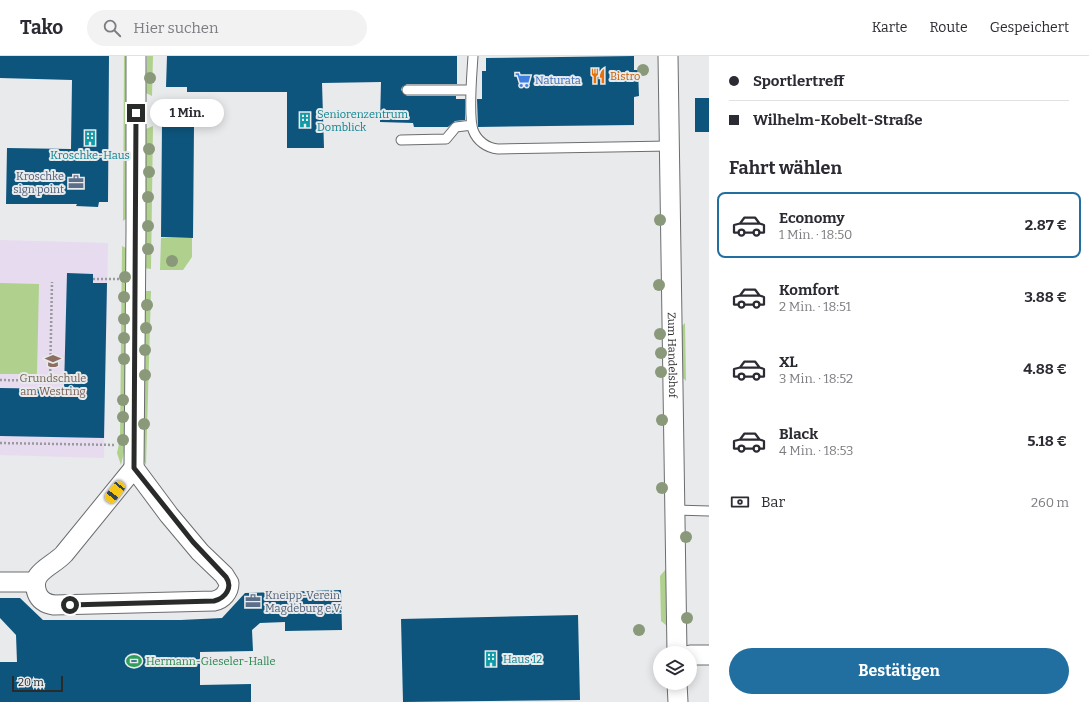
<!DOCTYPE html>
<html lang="de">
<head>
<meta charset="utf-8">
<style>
	body { margin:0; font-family:Bitter,serif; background:#f2f2f3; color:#2b2b33; height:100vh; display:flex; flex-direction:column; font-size:15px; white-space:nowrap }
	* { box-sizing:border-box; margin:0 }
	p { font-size:13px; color:#7c7c81 }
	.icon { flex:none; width:22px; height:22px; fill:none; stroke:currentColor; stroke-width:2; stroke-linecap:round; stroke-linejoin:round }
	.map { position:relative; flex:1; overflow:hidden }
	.side { display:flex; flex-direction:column; background:#fff; width:380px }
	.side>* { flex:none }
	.guide { display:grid; align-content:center; height:88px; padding:0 20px; background:#fff }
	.buttons { position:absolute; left:653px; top:590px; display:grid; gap:8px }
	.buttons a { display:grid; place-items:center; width:44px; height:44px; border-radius:50%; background:#fff; box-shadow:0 2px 10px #0003; font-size:20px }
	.scale { position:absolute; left:12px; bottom:10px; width:51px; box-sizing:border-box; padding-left:4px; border:2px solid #292a2a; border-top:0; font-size:11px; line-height:14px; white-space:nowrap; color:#292a2a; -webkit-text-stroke:3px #e8eaec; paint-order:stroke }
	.end { position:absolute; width:18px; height:18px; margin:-9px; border:5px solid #292a2a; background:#fff; box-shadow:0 0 0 2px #fff }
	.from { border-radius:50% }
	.bubble { position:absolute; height:28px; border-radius:14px; background:#fff; box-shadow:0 2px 10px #0003; font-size:13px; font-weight:700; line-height:28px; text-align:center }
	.car { position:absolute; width:12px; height:24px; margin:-12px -6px; border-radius:5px; box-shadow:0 0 3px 1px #0007; background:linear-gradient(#f5c518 24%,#345 0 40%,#f5c518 0 76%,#345 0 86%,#f5c518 0) }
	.guide b { display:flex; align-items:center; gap:14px; height:38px; font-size:15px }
	.guide b+b { border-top:1px solid #e1e1e2 }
	.guide i { width:10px; height:10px; background:#2b2b33 }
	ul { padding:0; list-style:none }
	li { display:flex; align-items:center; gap:12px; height:66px; margin:0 8px 6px; padding:0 12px; border:2px solid transparent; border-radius:8px }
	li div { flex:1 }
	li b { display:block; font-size:15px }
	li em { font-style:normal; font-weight:700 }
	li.active { border-color:#216ea1 }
	li>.icon { width:36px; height:36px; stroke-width:1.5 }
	h2 { padding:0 20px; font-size:18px; line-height:48px }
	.pay { display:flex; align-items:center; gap:10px; height:44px; padding:0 20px; font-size:15px }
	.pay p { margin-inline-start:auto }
	.primary-button { display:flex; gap:8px; margin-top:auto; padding:8px 20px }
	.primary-button a { flex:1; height:46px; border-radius:24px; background:#216ea1; color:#fff; font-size:16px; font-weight:700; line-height:46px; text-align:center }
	header { display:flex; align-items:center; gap:24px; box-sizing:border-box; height:56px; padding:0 20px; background:#fff; border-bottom:1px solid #e1e1e2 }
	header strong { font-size:19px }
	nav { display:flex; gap:22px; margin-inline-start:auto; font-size:14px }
	.search { width:280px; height:36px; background:#f2f2f3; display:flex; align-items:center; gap:10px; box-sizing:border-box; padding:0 14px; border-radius:22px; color:#7c7c81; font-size:15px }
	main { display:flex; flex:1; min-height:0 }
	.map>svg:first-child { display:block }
	.education { fill:#e7dbef }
	.grass { fill:#b0d08e }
	.building { fill:#0e557d }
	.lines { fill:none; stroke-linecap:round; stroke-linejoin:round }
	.service-casing { stroke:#6b6d6f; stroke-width:11 }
	.minor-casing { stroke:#6b6d6f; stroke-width:21 }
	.path { stroke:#989a9b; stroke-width:2.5; stroke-dasharray:2 2; stroke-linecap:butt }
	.service { stroke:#fff; stroke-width:9 }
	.minor { stroke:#fff; stroke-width:19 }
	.tree { fill:#8a997a }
	.route { stroke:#292a2a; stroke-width:5 }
	.labels { text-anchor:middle; stroke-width:4; stroke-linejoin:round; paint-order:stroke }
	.food-label { font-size:11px; fill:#c56008; stroke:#e8eaec; text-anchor:start }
	.shop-label { font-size:11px; fill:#366cbe; stroke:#e8eaec; text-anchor:start }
	.culture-label { font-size:11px; fill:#0d838f; stroke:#e8eaec; text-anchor:start }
	.service-label { font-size:11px; fill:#4e5e75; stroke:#e8eaec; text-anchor:end }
	.street-label { font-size:11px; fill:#292a2a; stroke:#e8eaec }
	.education-label { font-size:11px; fill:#785e54; stroke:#e8eaec }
	.leisure-label { font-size:11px; fill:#27864d; stroke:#e8eaec; text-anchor:start }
</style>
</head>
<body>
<header>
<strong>Tako</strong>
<div class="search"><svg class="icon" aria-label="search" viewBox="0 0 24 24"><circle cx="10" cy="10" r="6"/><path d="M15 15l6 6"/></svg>Hier suchen</div>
<nav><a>Karte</a><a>Route</a><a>Gespeichert</a></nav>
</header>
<main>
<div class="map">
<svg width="709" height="646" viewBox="0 0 709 646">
	<rect width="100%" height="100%" fill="#e8eaec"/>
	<path class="education" d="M0 184 108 187 104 402 0 399Z"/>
	<path class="grass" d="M124 0H131L130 160 123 165Z
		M147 0H153L152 40 146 37Z
		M153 70 151 213 144 212 146 73Z
		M161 182H192V201L183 214H160Z
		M122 190 128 193 125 392 121 409 117 397 120 383Z
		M0 227 39 228 37 318H0Z
		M143 235H151L146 409 141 400Z
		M685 267 686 325 682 321 681 271Z
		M666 513 667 570 661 565 660 520Z"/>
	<path class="building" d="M0 0H109L108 146H99L98 151 76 150 77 148H6L7 92 71 93 72 24 0 22Z
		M167 0H457V28H407L402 31 401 34 407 40H456V43H465V64L455 65 448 71H414L413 67 380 66 381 26 322 27 324 92H287V36H187V31H166Z
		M634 0V14H638L639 40 634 41V69L478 71 477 43H482V15H486V2Z
		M695 42H709V76H695Z
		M162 68 194 69 193 182 161 181Z
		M67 217 93 218V227H107L104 382 0 380V332L64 333Z
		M341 534 342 574 285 575V566L260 567 252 574 253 595 200 596V629L251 628V646H0V606H17L16 579 0 562V542H20L43 564H181L222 562 245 537Z
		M578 559 580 644 403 646 401 563Z"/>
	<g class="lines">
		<defs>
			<path id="service" d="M473 0C472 17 468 59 473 74 477 85 487 92 498 93L670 90
				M407 34H471
				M401 84 446 83 456 71 472 69
				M675 454 709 455"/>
			<g id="minor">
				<path id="s1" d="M668 0 677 597"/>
				<path d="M134 412 169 459 200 496 224 519 229 527C229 536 223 543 214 545L54 549C47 548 40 545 37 537 29 516 52 511 64 498Z"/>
				<path d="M134 412 136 174V0"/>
				<path d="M0 526H34"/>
				<path d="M690 599H709"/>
				<path d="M677 627 678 646"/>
			</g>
		</defs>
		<use href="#service" class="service-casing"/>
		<use href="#minor" class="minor-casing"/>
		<path class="path" d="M93 223H119
			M0 324 50 325 52 226
			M0 387 116 389"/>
		<use href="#service" class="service"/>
		<use href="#minor" class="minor"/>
	</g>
	<g class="tree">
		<circle cx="643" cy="14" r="6"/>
		<circle cx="150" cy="22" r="6"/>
		<circle cx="149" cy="93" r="6"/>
		<circle cx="149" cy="116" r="6"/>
		<circle cx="148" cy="141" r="6"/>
		<circle cx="660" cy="164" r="6"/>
		<circle cx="148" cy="170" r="6"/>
		<circle cx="148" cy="193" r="6"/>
		<circle cx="172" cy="205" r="6"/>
		<circle cx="125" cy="221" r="6"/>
		<circle cx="659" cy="229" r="6"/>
		<circle cx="124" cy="241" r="6"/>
		<circle cx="147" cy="249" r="6"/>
		<circle cx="124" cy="263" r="6"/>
		<circle cx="146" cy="272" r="6"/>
		<circle cx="660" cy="278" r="6"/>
		<circle cx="124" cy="282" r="6"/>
		<circle cx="145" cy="294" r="6"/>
		<circle cx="661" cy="297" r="6"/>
		<circle cx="124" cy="303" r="6"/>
		<circle cx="661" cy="316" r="6"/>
		<circle cx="145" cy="319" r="6"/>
		<circle cx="123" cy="344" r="6"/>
		<circle cx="123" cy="361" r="6"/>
		<circle cx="662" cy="364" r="6"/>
		<circle cx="144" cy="368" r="6"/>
		<circle cx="123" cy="384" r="6"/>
		<circle cx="662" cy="432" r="6"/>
		<circle cx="686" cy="481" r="6"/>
		<circle cx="687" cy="562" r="6"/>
		<circle cx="639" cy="574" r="6"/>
	</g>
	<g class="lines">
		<path class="route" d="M70 549 214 545C226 542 233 531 226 521L193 486 134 412 136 57"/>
	</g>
	<defs>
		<symbol id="restaurant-bare" viewBox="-9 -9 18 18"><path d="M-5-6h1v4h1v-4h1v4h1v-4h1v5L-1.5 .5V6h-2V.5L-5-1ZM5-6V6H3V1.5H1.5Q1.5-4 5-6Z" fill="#e8710a" stroke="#e8eaec" stroke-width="2.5" paint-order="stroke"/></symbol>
		<symbol id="supermarket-bare" viewBox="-9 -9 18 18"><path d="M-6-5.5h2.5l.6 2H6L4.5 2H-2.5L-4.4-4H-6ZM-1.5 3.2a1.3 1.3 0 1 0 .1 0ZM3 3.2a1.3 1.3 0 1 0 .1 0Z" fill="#3f7fe0" stroke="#e8eaec" stroke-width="2.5" paint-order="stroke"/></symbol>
		<symbol id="building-bare" viewBox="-9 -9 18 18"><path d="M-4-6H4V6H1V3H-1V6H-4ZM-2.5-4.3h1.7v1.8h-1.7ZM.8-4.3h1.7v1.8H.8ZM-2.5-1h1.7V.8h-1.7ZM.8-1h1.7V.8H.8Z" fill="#0f9aa8" stroke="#e8eaec" stroke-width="2.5" paint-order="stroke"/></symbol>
		<symbol id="office-bare" viewBox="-9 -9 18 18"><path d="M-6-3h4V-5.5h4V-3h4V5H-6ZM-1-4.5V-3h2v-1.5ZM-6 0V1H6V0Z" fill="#5c6f8a" stroke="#e8eaec" stroke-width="2.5" paint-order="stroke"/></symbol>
		<symbol id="school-bare" viewBox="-9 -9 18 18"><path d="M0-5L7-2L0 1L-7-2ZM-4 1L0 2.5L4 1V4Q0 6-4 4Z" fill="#8d6e63" stroke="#e8eaec" stroke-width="2.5" paint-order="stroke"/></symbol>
		<symbol id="stadium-bare" viewBox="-9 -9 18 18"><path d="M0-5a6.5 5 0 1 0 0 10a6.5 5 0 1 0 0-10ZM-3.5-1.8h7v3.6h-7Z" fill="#2e9e5b" stroke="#e8eaec" stroke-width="2.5" paint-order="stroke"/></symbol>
	</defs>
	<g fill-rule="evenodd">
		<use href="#restaurant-bare" x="587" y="9" width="22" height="22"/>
		<use href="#supermarket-bare" x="512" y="13" width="22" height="22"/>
		<use href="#building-bare" x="294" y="53" width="22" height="22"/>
		<use href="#building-bare" x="79" y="71" width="22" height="22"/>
		<use href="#office-bare" x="65" y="115" width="22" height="22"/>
		<use href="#school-bare" x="42" y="294" width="22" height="22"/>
		<use href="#office-bare" x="242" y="534" width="22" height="22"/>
		<use href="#building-bare" x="480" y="592" width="22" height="22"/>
		<use href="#stadium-bare" x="123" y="594" width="22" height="22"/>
	</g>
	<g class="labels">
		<g class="food-label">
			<text x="610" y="24">Bistro</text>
		</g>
		<g class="shop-label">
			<text x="535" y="28">Naturata</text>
		</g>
		<g class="culture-label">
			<text x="317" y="62">Seniorenzentrum<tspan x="317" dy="13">Domblick</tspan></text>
			<text x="90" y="103" text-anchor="middle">Kroschke-Haus</text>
			<text x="503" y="607">Haus 12</text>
		</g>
		<g class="service-label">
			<text x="64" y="124">Kroschke<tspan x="64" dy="13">sign point</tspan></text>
			<text x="265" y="543" text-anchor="start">Kneipp-Verein<tspan x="265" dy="13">Magdeburg e.V.</tspan></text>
		</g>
		<g class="street-label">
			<text dy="4" stroke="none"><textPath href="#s1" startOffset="299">Zum Handelshof</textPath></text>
		</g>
		<g class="education-label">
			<text x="53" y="326">Grundschule<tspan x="53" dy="13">am Westring</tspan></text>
		</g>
		<g class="leisure-label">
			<text x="146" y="609">Hermann-Gieseler-Halle</text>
		</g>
	</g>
</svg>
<div class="buttons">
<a><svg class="icon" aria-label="layers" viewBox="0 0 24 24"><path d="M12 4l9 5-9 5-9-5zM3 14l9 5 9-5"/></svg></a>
</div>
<div class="scale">20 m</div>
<i class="end from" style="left:70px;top:549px"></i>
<i class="end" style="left:136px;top:57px"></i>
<div class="bubble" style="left:150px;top:43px;width:74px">1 Min.</div>
<i class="car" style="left:115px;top:436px;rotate:218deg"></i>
</div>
<section class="side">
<div class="guide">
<b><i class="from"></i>Sportlertreff</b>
<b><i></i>Wilhelm-Kobelt-Straße</b>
</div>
<h2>Fahrt wählen</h2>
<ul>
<li class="active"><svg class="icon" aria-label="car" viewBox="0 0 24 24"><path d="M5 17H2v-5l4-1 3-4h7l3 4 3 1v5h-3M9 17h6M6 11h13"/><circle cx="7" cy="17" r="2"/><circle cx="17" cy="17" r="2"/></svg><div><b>Economy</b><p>1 Min. · 18:50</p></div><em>2.87 €</em></li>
<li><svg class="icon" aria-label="car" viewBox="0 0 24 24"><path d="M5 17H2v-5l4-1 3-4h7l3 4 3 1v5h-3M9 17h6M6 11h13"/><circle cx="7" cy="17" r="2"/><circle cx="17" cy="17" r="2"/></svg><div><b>Komfort</b><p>2 Min. · 18:51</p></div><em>3.88 €</em></li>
<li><svg class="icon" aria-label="car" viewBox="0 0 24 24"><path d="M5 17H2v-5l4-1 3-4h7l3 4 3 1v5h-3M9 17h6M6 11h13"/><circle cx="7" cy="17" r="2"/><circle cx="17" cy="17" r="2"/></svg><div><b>XL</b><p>3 Min. · 18:52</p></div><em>4.88 €</em></li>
<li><svg class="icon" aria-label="car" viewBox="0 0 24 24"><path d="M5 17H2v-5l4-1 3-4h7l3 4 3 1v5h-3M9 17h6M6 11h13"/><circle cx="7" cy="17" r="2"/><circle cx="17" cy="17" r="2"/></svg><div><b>Black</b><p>4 Min. · 18:53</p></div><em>5.18 €</em></li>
</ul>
<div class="pay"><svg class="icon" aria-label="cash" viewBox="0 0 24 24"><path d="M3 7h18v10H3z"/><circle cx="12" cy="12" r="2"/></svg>Bar<p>260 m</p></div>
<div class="primary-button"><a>Bestätigen</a></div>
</section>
</main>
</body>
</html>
